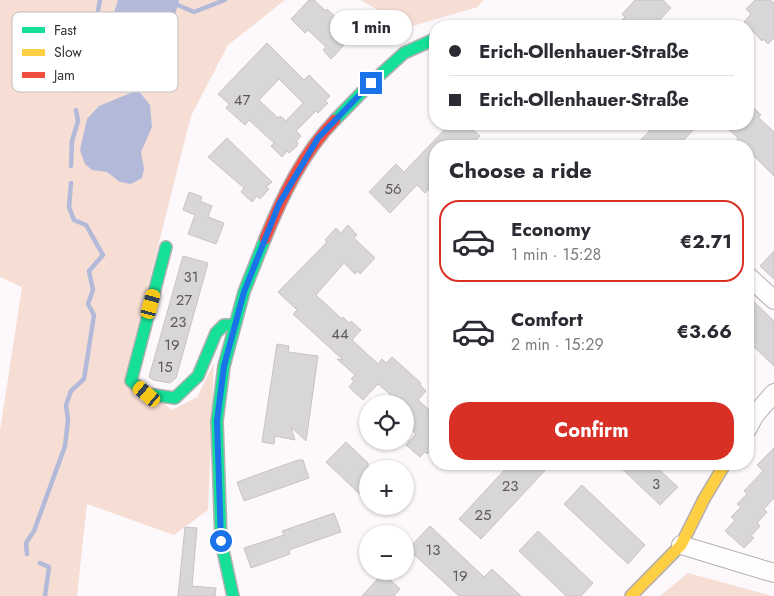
<!DOCTYPE html>
<html lang="en">
<head>
<meta charset="utf-8">
<style>
	body { margin:0; font-family:Jost,sans-serif; background:#f7f7f7; color:#2b2b33; height:100vh; display:flex; flex-direction:column; font-size:19px; white-space:nowrap }
	* { box-sizing:border-box; margin:0 }
	p { font-size:16px; color:#7c7c81 }
	.icon { flex:none; width:28px; height:28px; fill:none; stroke:currentColor; stroke-width:2; stroke-linecap:round; stroke-linejoin:round }
	.map { position:relative; flex:1; overflow:hidden }
	.drawer { position:absolute; left:429px; top:140px; width:325px; height:330px; display:flex; flex-direction:column; background:#fff; border-radius:20px; box-shadow:0 1px 4px #0004 }
	.drawer>* { flex:none }
	.top-card { position:absolute; left:429px; top:20px; width:325px; height:110px; border-radius:20px; box-shadow:0 1px 4px #0004; display:grid; align-content:center; height:110px; padding:0 20px; background:#fff }
	.fabs { position:absolute; left:359px; top:395px; display:grid; gap:10px }
	.fabs a { display:grid; place-items:center; width:55px; height:55px; border-radius:50%; background:#fff; box-shadow:0 1px 4px #0004; font-size:25px }
	.end { position:absolute; width:22px; height:22px; margin:-11px; border:6px solid #1a73e8; background:#fff; box-shadow:0 0 0 2px #fff }
	.from { border-radius:50% }
	.bubble { position:absolute; height:35px; border-radius:18px; background:#fff; box-shadow:0 1px 4px #0004; font-size:16px; font-weight:700; line-height:35px; text-align:center }
	.car { position:absolute; width:15px; height:30px; margin:-15px -8px; border-radius:6px; box-shadow:0 0 4px 1px #0007; background:linear-gradient(#f5c518 24%,#345 0 40%,#f5c518 0 76%,#345 0 86%,#f5c518 0) }
	.top-card b { display:flex; align-items:center; gap:18px; height:48px; font-size:19px }
	.top-card b+b { border-top:1px solid #e1e1e2 }
	.top-card i { width:12px; height:12px; background:#2b2b33 }
	ul { padding:0; list-style:none }
	li { display:flex; align-items:center; gap:15px; height:82px; margin:0 10px 8px; padding:0 10px; border:2px solid transparent; border-radius:20px }
	li div { flex:1 }
	li b { display:block; font-size:19px }
	li em { font-style:normal; font-weight:700 }
	li.selected { border-color:#d93025 }
	li>.icon { width:45px; height:45px; stroke-width:1.5 }
	h2 { padding:0 20px; font-size:22px; line-height:60px }
	.cta { display:flex; gap:10px; margin-top:auto; padding:10px 20px }
	.cta a { flex:1; height:58px; border-radius:20px; background:#d93025; color:#fff; font-size:20px; font-weight:700; line-height:58px; text-align:center }
	.map>svg:first-child { display:block }
	.green { fill:#f6ded4 }
	.water { fill:#b3bad9 }
	.lines { fill:none; stroke-linecap:round; stroke-linejoin:round }
	.stream { stroke:#b3bad9; stroke-width:4.5 }
	.building { fill:#d9d6d9; stroke:#c6c3c6; fill-rule:evenodd }
	.street-casing { stroke:#b3afb1; stroke-width:20 }
	.fast-casing { stroke:#b3afb1; stroke-width:14 }
	.slow-casing { stroke:#b3afb1; stroke-width:14 }
	.jam-casing { stroke:#b3afb1; stroke-width:14 }
	.street { stroke:#fffefe; stroke-width:18 }
	.fast { stroke:#16e098; stroke-width:11 }
	.slow { stroke:#ffcf43; stroke-width:11 }
	.jam { stroke:#f24e42; stroke-width:11 }
	.route { stroke:#1a73e8; stroke-width:6 }
	.labels { text-anchor:middle; stroke-width:5; stroke-linejoin:round; paint-order:stroke }
	.number-label { font-size:15px; fill:#5d5a5c }
	.key { fill:#fff; stroke:#c2c1c2; stroke-width:1 }
	.key-label { font-size:14px; fill:#343032 }
</style>
</head>
<body>
<div class="map">
<svg width="774" height="596" viewBox="0 0 774 596">
	<rect width="100%" height="100%" fill="#fdf8fb"/>
	<path class="green" d="M0 0H285L228 45 191 116 126 373 172 410 197 397 214 363 208 510 174 535 87 504 77 596H0V431L22 287 0 277Z
		M360 0H483L478 7 409 27Z
		M688 573 772 596H660Z"/>
	<path class="water" d="M118 0H179L172 27 163 42 117 65 108 77 96 87 93 79Z
		M138 90 150 105 152 127 141 152 144 169 142 178 131 184 120 182 107 172 92 170 85 164 80 150 87 119 99 106Z"/>
	<g class="lines">
		<path class="stream" d="M173 3 194 12 225 0
			M81 77 103 55
			M77 90 94 33 100 0
			M71 166 72 141 78 121 76 110
			M27 554 26 543 34 531 65 446 68 420 66 405 71 391 84 379 94 315 88 304 93 290 89 271 103 255 86 225 74 220 69 207 71 183
			M40 563 49 567 45 596"/>
	</g>
	<path class="building" d="M309 0H314L326 11 327 9 346 27 350 21 359 29 331 59 323 50 326 47 308 30 305 33 291 19Z
		M635 0H663L671 8 654 26H616L625 17 622 14Z
		M755 0H770L774 3V38L768 44 763 39 762 41 744 22 751 14 746 9Z
		M267 43 304 80 309 75 330 96 325 101 328 103 318 113 316 111 296 131 301 136 296 142 298 143 297 146 289 153 287 151 282 157 271 146 274 143 249 120 245 125 226 108 229 104 218 94ZM279 79 303 103 286 121 280 116 278 118 259 100Z
		M748 102 761 115 758 117 774 132V176L748 150V146H744L737 140 738 138 723 124H748Z
		M450 124H480L473 130 480 136 470 146H435V183L425 193 417 185 390 213 369 192 396 164 404 172Z
		M656 124H699L678 146H635Z
		M227 138 272 182 266 187 269 189 260 199 257 196 252 202 241 192 244 188 208 157Z
		M189 192 202 197 200 201 212 206 208 217 224 223 216 244 188 234 195 215 183 210Z
		M348 225 357 235 354 238 375 258 360 274 358 271 355 274 344 263 316 295 342 319 343 317 349 323 351 321 361 330 352 340 378 364 382 359 386 363 392 357 421 383 420 385 426 391 418 400 435 415V446L427 454 425 452 420 457 406 445 416 434 405 424V404H401L378 384 363 400 349 387 354 381 351 379 355 375 337 359 343 360 293 314 297 310 278 292 327 242 325 240 336 228 341 233Z
		M774 251V279L760 266Z
		M183 256 208 263 176 378 170 383 153 380 149 377Z
		M748 296 774 321V366L748 341Z
		M277 344 289 346 288 352 318 356 306 441 291 427 295 440 275 436 274 444 262 442Z
		M346 442 368 463V502L326 462Z
		M774 448V498L764 509 767 512 757 523 760 526 751 536 754 538 744 548 725 531 735 520 731 517 741 507 737 504 747 494 744 491 763 471 757 465Z
		M298 460H303L309 478 244 501 237 482Z
		M510 464H551L481 539 459 519Z
		M617 464H653L678 487 660 505Z
		M582 485 645 545 628 564 564 504Z
		M334 513 341 532 289 550 290 554 251 568 244 548 284 535 282 531Z
		M430 526 484 577 492 569 521 596H459L408 549Z
		M185 527 197 528 192 586 216 588 215 596H178Z
		M538 531 593 583 581 596H566L519 551Z
		M383 573 400 589 394 596H362Z"/>
	<g class="lines">
		<defs>
			<path id="street" d="M748 276 774 300
				M748 428 754 416 774 393
				M681 545 774 573"/>
			<path id="fast" d="M335 120 371 83 404 53 435 39
				M166 247 131 381 147 394 175 398 198 376 216 333 224 325H235
				M233 596 221 541 217 421 224 366 244 292 265 239"/>
			<path id="slow" d="M631 596 681 545 704 499 725 464"/>
			<path id="jam" d="M265 239C282 197 303 153 335 120"/>
		</defs>
		<use href="#street" class="street-casing"/>
		<use href="#fast" class="fast-casing"/>
		<use href="#slow" class="slow-casing"/>
		<use href="#jam" class="jam-casing"/>
		<use href="#street" class="street"/>
		<use href="#fast" class="fast"/>
		<use href="#slow" class="slow"/>
		<use href="#jam" class="jam"/>
	</g>
	<g class="lines">
		<path class="route" d="M221 541 217 421 224 366 244 292 279 204 318 138 371 83"/>
	</g>
	<g class="labels">
		<g class="number-label">
			<text x="242" y="105">47</text>
			<text x="393" y="194">56</text>
			<text x="191" y="282">31</text>
			<text x="184" y="305">27</text>
			<text x="178" y="327">23</text>
			<text x="340" y="339">44</text>
			<text x="172" y="350">19</text>
			<text x="165" y="372">15</text>
			<text x="656" y="489">3</text>
			<text x="510" y="491">23</text>
			<text x="483" y="520">25</text>
			<text x="433" y="555">13</text>
			<text x="460" y="581">19</text>
		</g>
	</g>
	<rect x="12" y="12" width="166" height="80" rx="8" class="key"/>
	<rect x="22" y="27" width="23" height="6" fill="#16e098"/>
	<rect x="22" y="49" width="23" height="7" fill="#ffcf43"/>
	<rect x="22" y="72" width="23" height="6" fill="#f24e42"/>
	<g class="key-label">
		<text x="54" y="35">Fast</text>
		<text x="54" y="57">Slow</text>
		<text x="54" y="80">Jam</text>
	</g>
</svg>
<div class="fabs">
<a><svg class="icon" aria-label="locate" viewBox="0 0 24 24"><circle cx="12" cy="12" r="6"/><path d="M12 2v4M12 18v4M2 12h4M18 12h4"/></svg></a>
<a>+</a>
<a>−</a>
</div>
<i class="end from" style="left:221px;top:541px"></i>
<i class="end" style="left:371px;top:83px"></i>
<div class="bubble" style="left:330px;top:10px;width:82px">1 min</div>
<i class="car" style="left:151px;top:304px;rotate:15deg"></i>
<i class="car" style="left:147px;top:394px;rotate:310deg"></i>
<div class="top-card">
<b><i class="from"></i>Erich-Ollenhauer-Straße</b>
<b><i></i>Erich-Ollenhauer-Straße</b>
</div>
<section class="drawer">
<h2>Choose a ride</h2>
<ul>
<li class="selected"><svg class="icon" aria-label="car" viewBox="0 0 24 24"><path d="M5 17H2v-5l4-1 3-4h7l3 4 3 1v5h-3M9 17h6M6 11h13"/><circle cx="7" cy="17" r="2"/><circle cx="17" cy="17" r="2"/></svg><div><b>Economy</b><p>1 min · 15:28</p></div><em>€2.71</em></li>
<li><svg class="icon" aria-label="car" viewBox="0 0 24 24"><path d="M5 17H2v-5l4-1 3-4h7l3 4 3 1v5h-3M9 17h6M6 11h13"/><circle cx="7" cy="17" r="2"/><circle cx="17" cy="17" r="2"/></svg><div><b>Comfort</b><p>2 min · 15:29</p></div><em>€3.66</em></li>
</ul>
<div class="cta"><a>Confirm</a></div>
</section>
</div>
</body>
</html>
